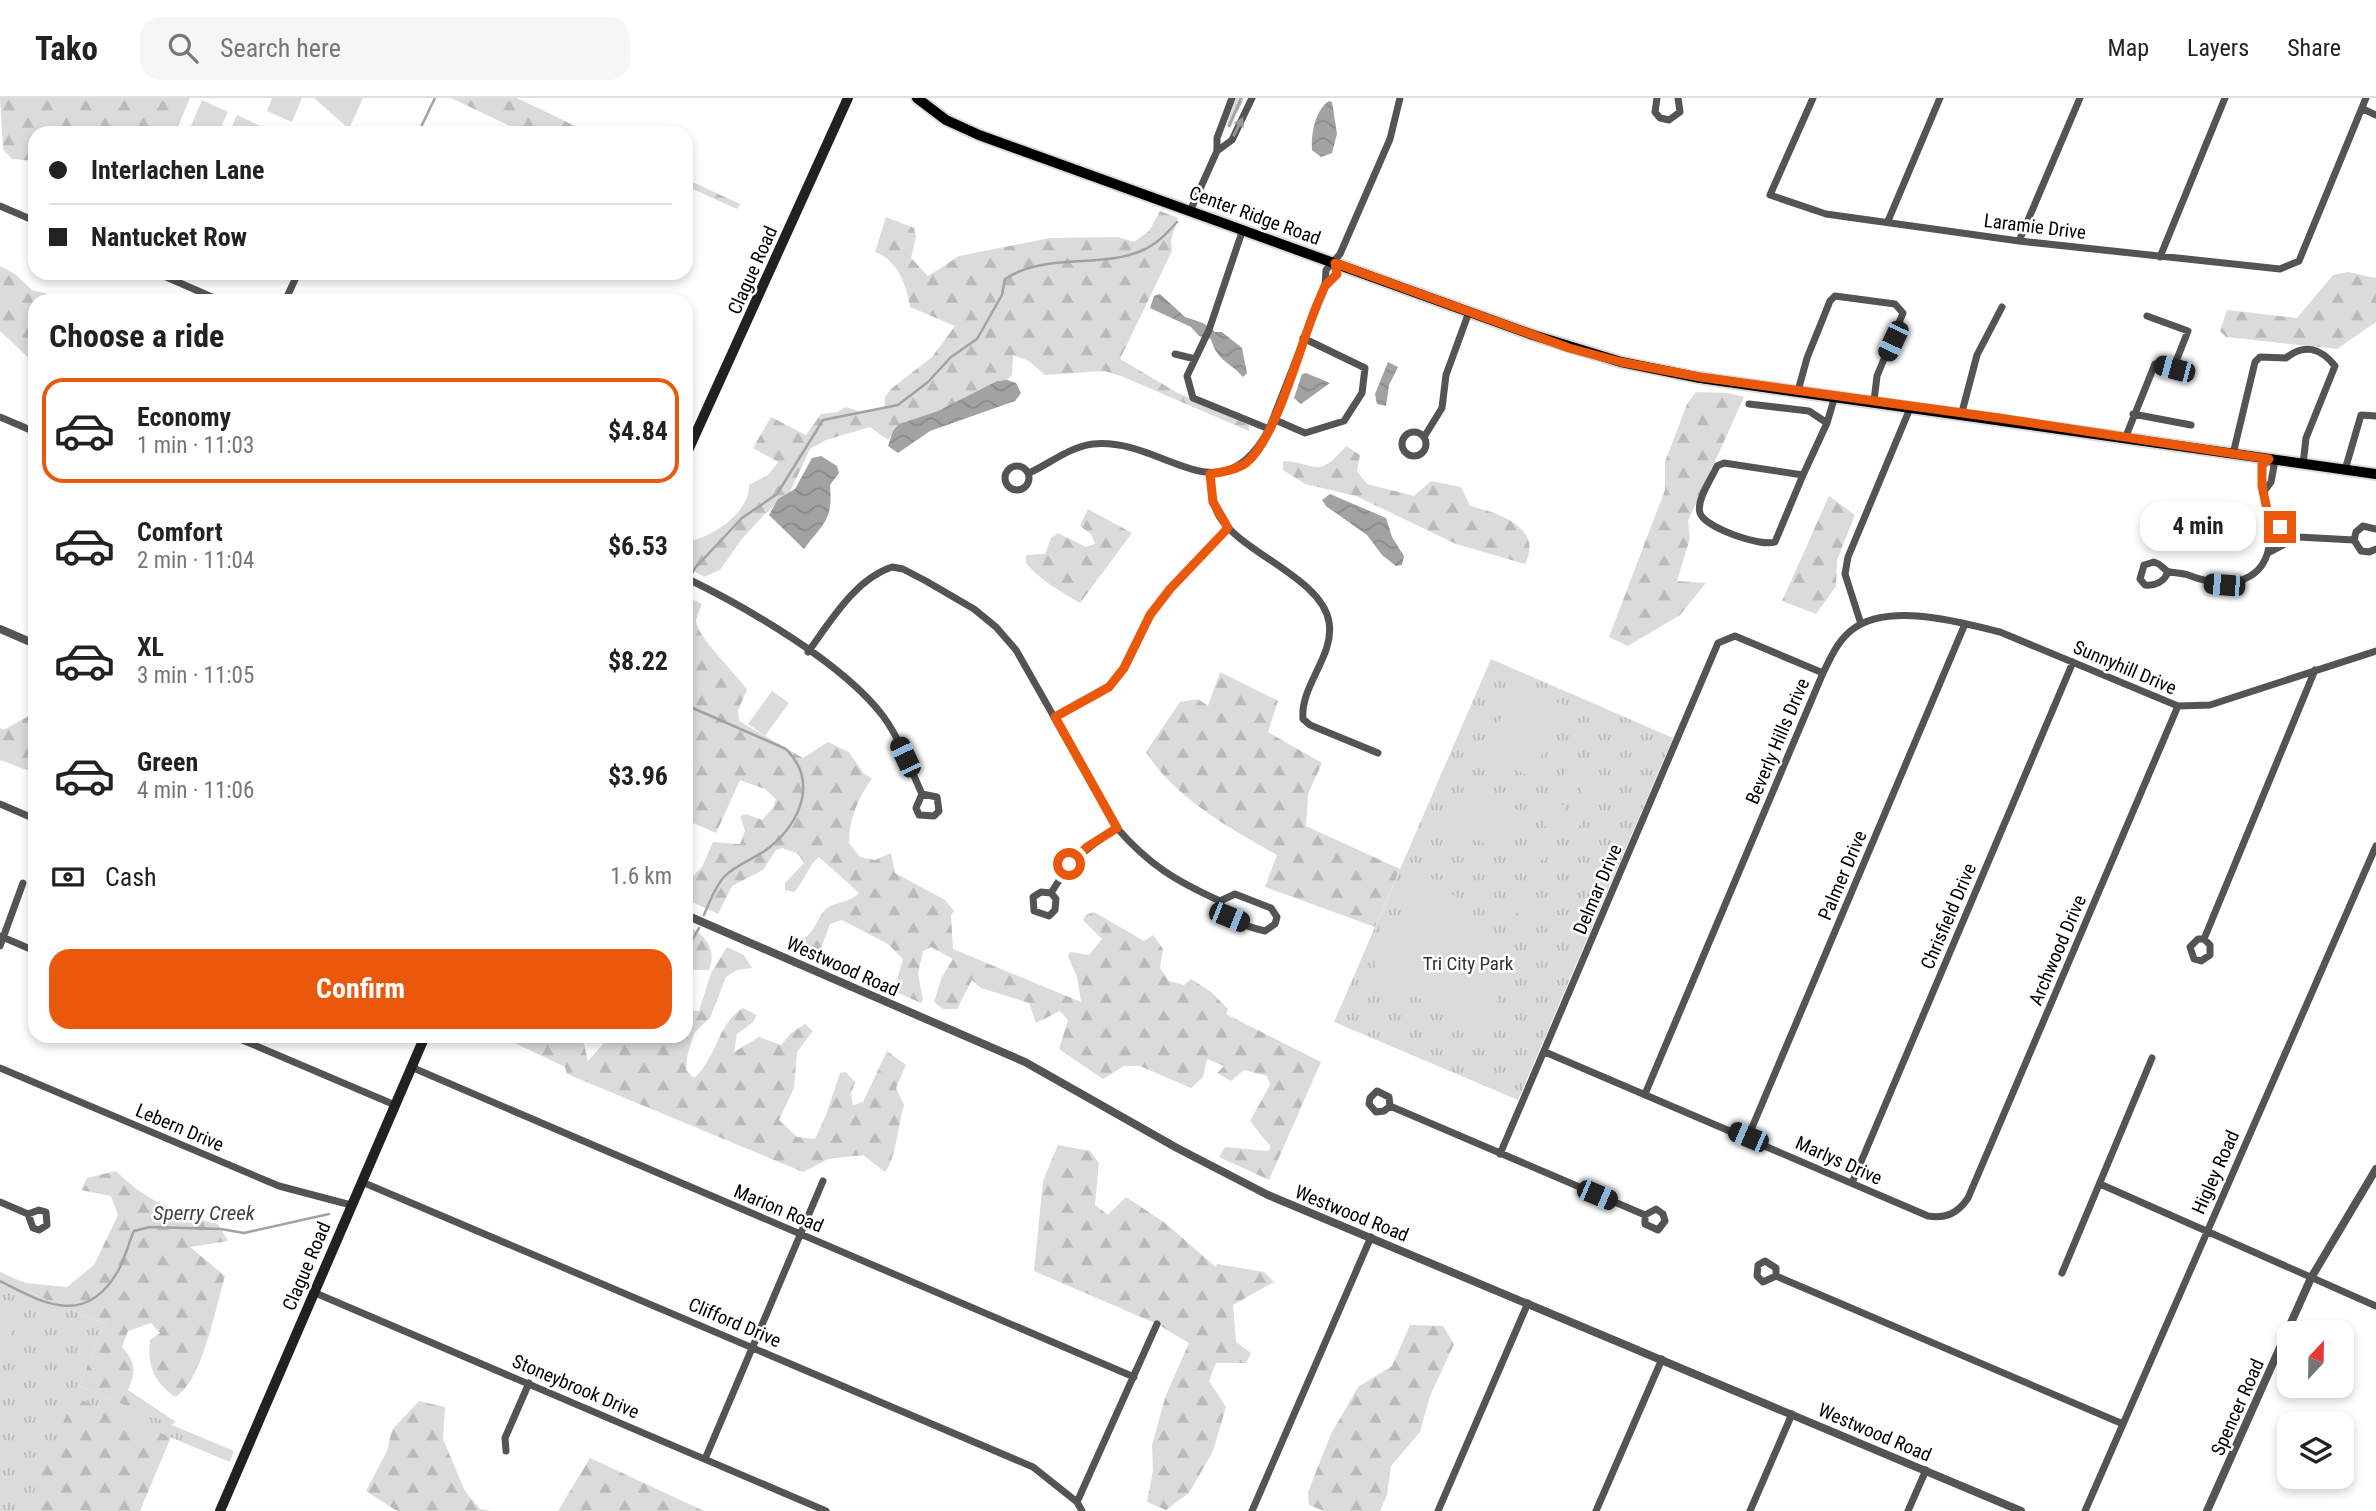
<!DOCTYPE html>
<html lang="en">
<head>
<meta charset="utf-8">
<style>
	body { margin:0; font-family:"Roboto Condensed",sans-serif; background:#f6f6f6; color:#222; height:100vh; display:flex; flex-direction:column; font-size:26px; white-space:nowrap }
	* { box-sizing:border-box; margin:0 }
	p { font-size:23px; color:#767676 }
	.icon { flex:none; width:38px; height:38px; fill:none; stroke:currentColor; stroke-width:2; stroke-linecap:round; stroke-linejoin:round }
	.map { position:relative; flex:1; overflow:hidden }
	.drawer { position:absolute; left:28px; top:196px; width:665px; height:749px; display:flex; flex-direction:column; background:#fff; border-radius:21px; box-shadow:0 4px 10px #0003 }
	.drawer>* { flex:none }
	.banner { position:absolute; left:28px; top:28px; width:665px; height:154px; border-radius:21px; box-shadow:0 4px 10px #0003; display:grid; align-content:center; height:154px; padding:0 21px; background:#fff }
	.needle { width:46px; rotate:22deg }
	.controls { position:absolute; left:2277px; top:1223px; display:grid; gap:14px }
	.controls a { display:grid; place-items:center; width:77px; height:77px; border-radius:14px; background:#fff; box-shadow:0 4px 10px #0003; font-size:35px }
	.end { position:absolute; width:32px; height:32px; margin:-16px; border:9px solid #ea580c; background:#fff; box-shadow:0 0 0 4px #fff }
	.from { border-radius:50% }
	.bubble { position:absolute; height:49px; border-radius:21px; background:#fff; box-shadow:0 4px 10px #0003; font-size:23px; font-weight:700; line-height:49px; text-align:center }
	.car { position:absolute; width:21px; height:42px; margin:-21px -10px; border-radius:9px; box-shadow:0 0 5px 2px #0007; background:linear-gradient(#222 24%,#8ab4d8 0 40%,#222 0 76%,#8ab4d8 0 86%,#222 0) }
	.banner b { display:flex; align-items:center; gap:24px; height:66px; font-size:26px }
	.banner b+b { border-top:2px solid #e0e0e0 }
	.banner i { width:18px; height:18px; background:#222 }
	ul { padding:0; list-style:none }
	li { display:flex; align-items:center; gap:21px; height:105px; margin:0 14px 10px; padding:0 7px; border:4px solid transparent; border-radius:21px }
	li div { flex:1 }
	li b { display:block; font-size:26px }
	li em { font-style:normal; font-weight:700 }
	li.on { border-color:#ea580c }
	li>.icon { width:63px; height:63px; stroke-width:1.5 }
	h2 { padding:0 21px; font-size:32px; line-height:84px }
	.pay { display:flex; align-items:center; gap:18px; height:77px; padding:0 21px; font-size:26px }
	.pay p { margin-inline-start:auto }
	.button { display:flex; gap:14px; margin-top:auto; padding:14px 21px }
	.button a { flex:1; height:80px; border-radius:21px; background:#ea580c; color:#fff; font-size:28px; font-weight:700; line-height:80px; text-align:center }
	header { display:flex; align-items:center; gap:42px; box-sizing:border-box; height:98px; padding:0 35px; background:#fff; border-bottom:2px solid #e0e0e0 }
	header strong { font-size:33px }
	nav { display:flex; gap:38px; margin-inline-start:auto; font-size:24px }
	.search { width:490px; height:63px; background:#f6f6f6; display:flex; align-items:center; gap:18px; box-sizing:border-box; padding:0 24px; border-radius:21px; color:#767676; font-size:26px }
	.map>svg:first-child { display:block }
	.forest { fill:url(#forest-firs) }
	.park { fill:url(#park-tufts) }
	.garden { fill:#dbdbdb }
	.water { fill:url(#water-waves) }
	.lines { fill:none; stroke-linecap:round; stroke-linejoin:round }
	.stream { stroke:#a2a2a2; stroke-width:2.5 }
	.primary-casing { stroke:#dbdbdb; stroke-width:14 }
	.minor { stroke:#545454; stroke-width:7 }
	.tertiary { stroke:#545454; stroke-width:8 }
	.secondary { stroke:#212121; stroke-width:10 }
	.primary { stroke:#000; stroke-width:10 }
	.oneway { fill:#989898 }
	.route { stroke:#ea580c; stroke-width:9 }
	.labels { text-anchor:middle; stroke-width:5; stroke-linejoin:round; paint-order:stroke }
	.street-label { font-size:19px; fill:#000; stroke:#fff }
	.park-label { font-size:19px; fill:#323232; stroke:#fff }
	.water-label { font-size:21px; font-style:italic; fill:#434343; stroke:#fff }
</style>
</head>
<body>
<header>
<strong>Tako</strong>
<div class="search"><svg class="icon" aria-label="search" viewBox="0 0 24 24"><circle cx="10" cy="10" r="6"/><path d="M15 15l6 6"/></svg>Search here</div>
<nav><a>Map</a><a>Layers</a><a>Share</a></nav>
</header>
<div class="map">
<svg width="2376" height="1413" viewBox="0 0 2376 1413">
	<defs>
		<pattern id="forest-firs" width="22" height="20" patternUnits="userSpaceOnUse" patternTransform="scale(1.75)"><rect width="22" height="20" fill="#dbdbdb"/><path d="M5 1l3.5 6h-7zM16 11l3.5 6h-7z" fill="#bababa"/></pattern>
		<pattern id="park-tufts" width="24" height="20" patternUnits="userSpaceOnUse" patternTransform="scale(1.75)"><rect width="24" height="20" fill="#dbdbdb"/><path d="M3 7l-1-3M5 7V3M7 7l1-3M15 17l-1-3M17 17v-4M19 17l1-3" fill="none" stroke="#bababa"/></pattern>
		<pattern id="water-waves" width="16" height="10" patternUnits="userSpaceOnUse" patternTransform="scale(1.75)"><rect width="16" height="10" fill="#a2a2a2"/><path d="M0 5q4-4 8 0t8 0" fill="none" stroke="#8a8a8a"/></pattern>
	</defs>
	<rect width="100%" height="100%" fill="#fff"/>
	<path class="forest" d="M0 0H190L175 35H35V63L12 61 3 51Z
		M451 0H517L590 35H565L550 29 547 35H525Z
		M1236 0H1244L1231 29 1226 28Z
		M686 81 740 106 737 111 686 88Z
		M1160 113 1178 120 1171 142 1172 153 1120 261 1176 294 1249 327V333L1121 278 1104 273 1045 277 1029 263 1013 257 1012 277 1007 282 997 283 938 313 900 326 888 342 870 329 826 342 810 351 789 396 764 417 741 442 720 472 704 479 686 468V444C711 440 750 415 749 387L768 377 778 364 753 350 771 319 806 337 821 316 837 314 846 309 861 314 884 310 885 299 891 291 932 259 955 228 910 209C907 188 897 161 875 154L886 119 914 130 916 139 911 160 928 178 959 158 1050 140 1118 139 1134 144 1149 133Z
		M0 168 15 176 32 192 77 203H35V266L0 233Z
		M2348 174 2376 180V224L2337 251 2226 239 2220 233 2227 212 2297 220 2333 177Z
		M1696 294 1728 295 1744 299 1688 423 1690 440 1677 483 1706 485 1680 517 1628 548 1609 539 1665 392V364L1687 306Z
		M1346 348 1360 357 1357 373 1367 386 1414 398 1431 383 1461 389 1470 408C1498 415 1544 429 1525 466L1456 446 1356 398 1305 386 1283 372V363C1318 365 1317 382 1346 348Z
		M1829 398 1855 417 1837 462 1836 488 1816 516 1782 503Z
		M1088 411 1132 435 1080 505C1060 493 1041 483 1026 465V457L1045 456 1051 440 1058 435 1086 449 1095 446 1091 436 1080 428Z
		M686 498 702 506C700 511 697 517 696 522 695 537 736 575 747 592L738 612 739 623 803 660 828 644 849 654 864 676 872 680C858 701 849 720 849 745L860 759 875 762 891 755 895 775 945 802 954 813 951 817 953 851 1081 904 1077 879 1068 858 1070 854 1089 857 1102 841 1083 822 1086 817 1094 814 1144 843 1153 837 1163 851 1160 870 1169 883 1184 887 1191 881 1211 894 1228 911 1226 916 1321 964 1269 1082 1219 1059 1225 1049 1268 1053 1271 1049 1250 1023 1270 987 1267 978 1244 972 1231 983 1217 975 1224 968 1207 961 1203 979 1191 990 1140 968H1124L1103 981 1059 951 1068 922 1060 913 1036 925 1029 905 981 890 972 882 957 911H943L934 904 942 879 953 861 931 849 923 853 918 876 923 902 921 905 894 893 903 861 888 846 842 822 830 826 817 861 794 849C798 842 802 843 807 838 818 830 818 812 833 807 843 803 851 803 859 795L819 759C808 767 805 783 794 794L785 792V785L804 765 798 756 782 750 776 752 763 772 732 788 718 816 686 801V777L693 778 702 769 713 744 740 746 745 733 740 718 746 716 762 722 773 710 776 701 765 691 740 682 716 735 686 722V676L694 665 686 657Z
		M1220 574 1278 603 1268 634 1322 665 1308 696 1306 728 1400 771 1375 829 1265 789 1277 757C1229 730 1175 700 1146 654L1180 604 1198 601 1208 608Z
		M35 617V675L0 662V630L3 632C16 627 21 619 35 617Z
		M693 831C709 841 716 854 709 872H686V841Z
		M727 849 744 857 752 870 737 872 726 879 710 920 694 935 687 959 686 972 694 980C716 962 718 924 743 910L757 917 753 924 737 936 734 954 759 939 781 947 791 935 805 926 813 933 797 954 794 990 779 1022 797 1039 815 1041 826 1017 840 975 846 974 855 984 851 995 853 1007 863 1004 887 953 906 967 896 990 904 1007C898 1026 896 1061 885 1074L863 1057 828 1061 803 1074 567 976 565 969 500 938H582L588 963 610 938H686V912L699 913 711 875Z
		M1058 1047 1090 1053 1099 1065 1095 1107 1108 1117 1126 1099 1165 1125 1216 1169 1217 1166 1264 1174 1274 1184 1233 1207 1236 1244 1251 1255 1246 1265H1216L1209 1283 1226 1309 1213 1353 1189 1395 1166 1412 1147 1404 1153 1373 1152 1347 1166 1297 1189 1245 1157 1226 1034 1173 1043 1083Z
		M116 1073C143 1101 180 1118 218 1126L228 1143 190 1149 225 1178C216 1208 202 1285 175 1299 154 1283 147 1269 150 1242L160 1235 151 1225 128 1233 122 1249C136 1264 136 1274 128 1292L176 1324 171 1327 79 1288 105 1226 0 1182V1174L25 1185 67 1189 94 1167 118 1117 111 1098 81 1092 87 1080Z
		M1410 1227 1443 1228 1454 1246 1430 1298 1420 1334 1391 1368 1387 1397 1380 1413H1324L1309 1407 1308 1394 1331 1336 1358 1289 1392 1268Z
		M74 1298 171 1339 140 1413H0V1397Z
		M419 1303 445 1309 443 1341 465 1393 480 1411 491 1413H397L366 1393 387 1353 392 1332Z
		M590 1360 704 1413H558Z"/>
	<path class="park" d="M1491 561 1673 640 1518 1002 1334 924Z
		M0 1182 105 1226 79 1288 234 1353 230 1364 74 1299 26 1413H0Z"/>
	<path class="garden" d="M272 0H302L292 24 267 13Z
		M314 0H363L349 31Z
		M202 2 228 14 218 35H188Z
		M237 17 267 31 265 35H229Z
		M1516 586 1564 607 1532 679 1484 658Z
		M772 593 789 605 765 638 748 626Z
		M1570 665 1582 670 1571 694 1560 689Z
		M1589 673 1601 678 1590 703 1579 698Z
		M1465 688 1523 714 1504 754 1447 728Z
		M1554 703 1565 708 1555 732 1543 727Z
		M1573 711 1584 716 1574 740 1562 735Z
		M1538 741 1549 746 1538 770 1527 765Z
		M1556 749 1568 754 1557 778 1546 774Z
		M1420 773C1458 796 1490 826 1492 874L1507 881 1484 928 1385 886 1376 869Z
		M1509 790 1538 803 1530 821 1501 808Z
		M0 1215 17 1221 0 1264Z"/>
	<path class="water" d="M1329 3 1332 4 1337 36 1332 55 1321 59 1312 52C1311 36 1315 12 1329 3Z
		M1160 196 1185 219 1203 225 1215 234H1222L1242 250 1247 275 1243 279C1231 265 1216 262 1211 241L1199 238 1191 229 1150 210 1154 198Z
		M1388 264 1398 269 1389 287 1386 308 1377 306 1375 296Z
		M1306 275 1330 285 1301 306 1294 300 1302 276Z
		M1007 282 1016 285 1021 295 1015 303 930 333 898 355 888 348 893 333 899 326 938 313 997 283Z
		M821 358 837 368 839 375 830 387C833 423 824 424 804 451L769 417 778 401 795 391 812 360Z
		M1330 396 1386 420 1392 439 1404 458 1402 467 1396 468 1382 457 1367 437 1326 408 1322 402Z"/>
	<g class="lines">
		<path class="stream" d="M1229 28 1241 0
			M418 35 435 0
			M686 487 695 470 742 420 777 396 823 322 898 307 928 284 951 259 977 241 1002 197 1005 181C1046 154 1103 171 1143 152 1157 146 1167 135 1177 124
			M686 607 786 651C818 683 801 723 770 749 757 760 736 766 724 779 715 789 709 805 704 817
			M686 853 699 830
			M0 1183C44 1206 86 1229 118 1173 125 1161 128 1146 134 1133L150 1129 221 1131 244 1135 329 1116"/>
		<defs>
			<path id="primary" d="M917 0 946 22 979 37 1533 237 1621 264 1700 280 2376 376"/>
		</defs>
		<use href="#primary" class="primary-casing"/>
		<path class="minor" d="M1657 0 1655 14 1660 20 1669 22 1680 14 1678 0
			M1813 0 1770 97 1826 116 2019 143 2280 171 2299 163 2366 0
			M2363 11 2376 17
			M1217 53 1232 42 1252 0
			M0 108 35 123
			M1191 111 1217 53V40L1232 0
			M1888 123 1940 0
			M1243 131 1209 232 1187 278 1193 300 1269 331
			M2019 143 2080 0
			M2160 159 2225 0
			M157 175 221 203
			M1325 188 1337 176 1335 165
			M285 203 298 175
			M1175 256 1195 261
			M1798 293 1807 260 1830 203 1835 198 1895 206 1903 215 1877 278 1874 303
			M1749 306 1809 313 1827 325
			M1962 314 1977 257 2002 209
			M2133 316 2191 327
			M0 319 35 334
			M1273 321 1305 335 1344 323 1362 295 1365 270 1303 240
			M1402 346a12 12 0 1 1 24 0a12 12 0 1 1-24 0Z
			M2126 338 2155 266 2173 271 2188 233 2147 218
			M1424 339 1442 310 1446 277 1469 214
			M2233 356 2255 264 2260 259 2286 260C2304 245 2321 250 2335 268L2306 340 2303 366
			M1724 365 1803 377 1775 444C1761 449 1705 430 1700 415 1696 402 1712 380 1717 368Z
			M1005 380a12 12 0 1 1 24 0a12 12 0 1 1-24 0Z
			M2345 372 2361 317 2376 318
			M1029 375C1051 365 1069 349 1093 346 1164 339 1220 423 1269 331L1325 188 1326 172 1340 156 1390 41 1400 0
			M1210 376C1211 390 1212 405 1219 418 1241 455 1322 480 1329 524 1335 558 1300 587 1303 621L1310 627 1378 655
			M1803 377 1827 325 1835 298
			M2263 395 2271 384 2274 368 2269 361 2262 367V388L2269 421 2298 439 2354 442
			M2376 431 2363 428 2356 434 2354 442 2361 453 2369 454 2376 451
			M2270 454 2298 439
			M2168 474C2164 484 2155 488 2145 487L2140 481 2144 467 2154 464C2161 466 2162 469 2167 473 2172 475 2182 475 2188 477 2237 496 2277 480 2269 421
			M686 480C746 509 843 565 883 618 900 641 910 670 922 696L916 710 919 717 934 718 939 713 937 699 922 696
			M1861 526 1845 476 1848 459 1911 308
			M808 554C830 524 855 481 892 469L903 471 926 483 974 511 996 529 1016 552 1117 730C1149 767 1176 783 1220 803 1223 822 1248 829 1265 833L1275 826 1277 819 1271 810 1235 796 1220 803
			M1055 619 1109 589 1124 570 1150 517 1170 491 1228 430
			M0 706 35 721
			M1051 795 1056 801 1055 812 1049 818 1034 813 1033 799 1041 794 1051 795C1069 765 1088 748 1117 730
			M0 838 35 853
			M2204 841 2210 847V857L2201 863 2194 861 2190 849 2198 841H2204L2315 572
			M0 848 23 785
			M233 938 395 1007
			M1545 954 1928 1118C1946 1121 1958 1115 1968 1100L2178 608
			M411 969 1134 1279
			M0 970 279 1088 351 1107
			M1645 996 1823 575C1831 559 1838 542 1853 531 1889 504 1960 524 2000 534L2178 608 2210 607 2376 553
			M1390 1008 1384 1013 1376 1014 1369 1006 1370 1000 1377 993 1389 999 1390 1008 1645 1117V1126L1658 1132 1665 1123 1663 1116 1656 1111 1645 1117
			M1748 1039 1965 526
			M1500 1056 1718 545 1735 538 1823 575
			M362 1084 1033 1369 1077 1404 1082 1413
			M1852 1085 2073 564
			M2100 1086 2376 1208
			M0 1104 28 1116 39 1112 46 1114 47 1127 39 1132 33 1130 28 1116
			M2062 1175 2152 960
			M1776 1178V1170L1765 1163 1758 1167 1757 1178 1763 1184 1776 1178 2123 1326
			M313 1194 826 1413
			M506 1353 505 1340 529 1285
			M705 1361 823 1083
			M1077 1404 1157 1226
			M1252 1413 1371 1139
			M1438 1413 1528 1205
			M1596 1413 1662 1261
			M1750 1413 1792 1316
			M1908 1413 1926 1372
			M2085 1413 2376 748"/>
		<path class="tertiary" d="M0 531 35 546
			M686 817 1025 964 1177 1050 1268 1097 2021 1413
			M2207 1413 2311 1180 2376 1071"/>
		<path class="secondary" d="M686 357 848 0
			M220 1413 425 938"/>
		<use href="#primary" class="primary"/>
	</g>
	<defs><path id="oneway-solid" d="M-6-.8H1V-3.2L6.5 0L1 3.2V.8H-6Z" transform="scale(1.75)"/></defs>
	<use class="oneway" href="#oneway-solid" transform="translate(1238 29) rotate(-64)"/>
	<g class="lines">
		<path class="route" d="M1069 766 1087 749 1117 730 1055 619 1109 589 1124 570 1150 517 1170 491 1228 430 1213 404 1210 376C1222 374 1236 372 1246 365 1278 339 1301 242 1319 202L1325 188 1337 176 1335 165 1569 250 1621 264 1700 279 1999 320 2269 361 2262 367V388L2269 421 2280 429"/>
	</g>
	<g class="labels">
		<g class="street-label">
			<text transform="translate(1255 117) rotate(20)" y="7">Center Ridge Road</text>
			<text transform="translate(2035 128) rotate(7)" y="7">Laramie Drive</text>
			<text transform="translate(752 172) rotate(-66)" y="7">Clague Road</text>
			<text transform="translate(2125 569) rotate(23)" y="7">Sunnyhill Drive</text>
			<text transform="translate(1777 643) rotate(-67)" y="7">Beverly Hills Drive</text>
			<text transform="translate(1842 777) rotate(-67)" y="7">Palmer Drive</text>
			<text transform="translate(1597 791) rotate(-67)" y="7">Delmar Drive</text>
			<text transform="translate(1948 818) rotate(-67)" y="7">Chrisfield Drive</text>
			<text transform="translate(2057 852) rotate(-67)" y="7">Archwood Drive</text>
			<text transform="translate(843 868) rotate(24)" y="7">Westwood Road</text>
			<text transform="translate(180 1029) rotate(23)" y="7">Lebern Drive</text>
			<text transform="translate(1839 1062) rotate(24)" y="7">Marlys Drive</text>
			<text transform="translate(2215 1074) rotate(-66)" y="7">Higley Road</text>
			<text transform="translate(779 1110) rotate(23)" y="7">Marion Road</text>
			<text transform="translate(1352 1115) rotate(22)" y="7">Westwood Road</text>
			<text transform="translate(306 1168) rotate(-67)" y="7">Clague Road</text>
			<text transform="translate(735 1224) rotate(23)" y="7">Clifford Drive</text>
			<text transform="translate(576 1288) rotate(23)" y="7">Stoneybrook Drive</text>
			<text transform="translate(2237 1309) rotate(-66)" y="7">Spencer Road</text>
			<text transform="translate(1875 1334) rotate(23)" y="7">Westwood Road</text>
		</g>
		<g class="park-label">
			<text x="1468" y="872">Tri City Park</text>
		</g>
		<g class="water-label">
			<text x="204" y="1122">Sperry Creek</text>
		</g>
	</g>
</svg>
<div class="controls">
<a><svg class="needle" viewBox="-14 -14 28 28"><path d="M0-13l5 13h-10z" fill="#e53935"/><path d="M0 13l5-13h-10z" fill="#767676"/></svg></a>
<a><svg class="icon" aria-label="layers" viewBox="0 0 24 24"><path d="M12 4l9 5-9 5-9-5zM3 14l9 5 9-5"/></svg></a>
</div>
<i class="end from" style="left:1069px;top:766px"></i>
<i class="end" style="left:2280px;top:429px"></i>
<div class="bubble" style="left:2140px;top:404px;width:116px">4 min</div>
<i class="car" style="left:1893px;top:243px;rotate:205deg"></i>
<i class="car" style="left:2174px;top:271px;rotate:285deg"></i>
<i class="car" style="left:2224px;top:487px;rotate:275deg"></i>
<i class="car" style="left:905px;top:659px;rotate:335deg"></i>
<i class="car" style="left:1229px;top:819px;rotate:112deg"></i>
<i class="car" style="left:1748px;top:1039px;rotate:293deg"></i>
<i class="car" style="left:1597px;top:1097px;rotate:113deg"></i>
<div class="banner">
<b><i class="from"></i>Interlachen Lane</b>
<b><i></i>Nantucket Row</b>
</div>
<section class="drawer">
<h2>Choose a ride</h2>
<ul>
<li class="on"><svg class="icon" aria-label="car" viewBox="0 0 24 24"><path d="M5 17H2v-5l4-1 3-4h7l3 4 3 1v5h-3M9 17h6M6 11h13"/><circle cx="7" cy="17" r="2"/><circle cx="17" cy="17" r="2"/></svg><div><b>Economy</b><p>1 min · 11:03</p></div><em>$4.84</em></li>
<li><svg class="icon" aria-label="car" viewBox="0 0 24 24"><path d="M5 17H2v-5l4-1 3-4h7l3 4 3 1v5h-3M9 17h6M6 11h13"/><circle cx="7" cy="17" r="2"/><circle cx="17" cy="17" r="2"/></svg><div><b>Comfort</b><p>2 min · 11:04</p></div><em>$6.53</em></li>
<li><svg class="icon" aria-label="car" viewBox="0 0 24 24"><path d="M5 17H2v-5l4-1 3-4h7l3 4 3 1v5h-3M9 17h6M6 11h13"/><circle cx="7" cy="17" r="2"/><circle cx="17" cy="17" r="2"/></svg><div><b>XL</b><p>3 min · 11:05</p></div><em>$8.22</em></li>
<li><svg class="icon" aria-label="car" viewBox="0 0 24 24"><path d="M5 17H2v-5l4-1 3-4h7l3 4 3 1v5h-3M9 17h6M6 11h13"/><circle cx="7" cy="17" r="2"/><circle cx="17" cy="17" r="2"/></svg><div><b>Green</b><p>4 min · 11:06</p></div><em>$3.96</em></li>
</ul>
<div class="pay"><svg class="icon" aria-label="cash" viewBox="0 0 24 24"><path d="M3 7h18v10H3z"/><circle cx="12" cy="12" r="2"/></svg>Cash<p>1.6 km</p></div>
<div class="button"><a>Confirm</a></div>
</section>
</div>
</body>
</html>
